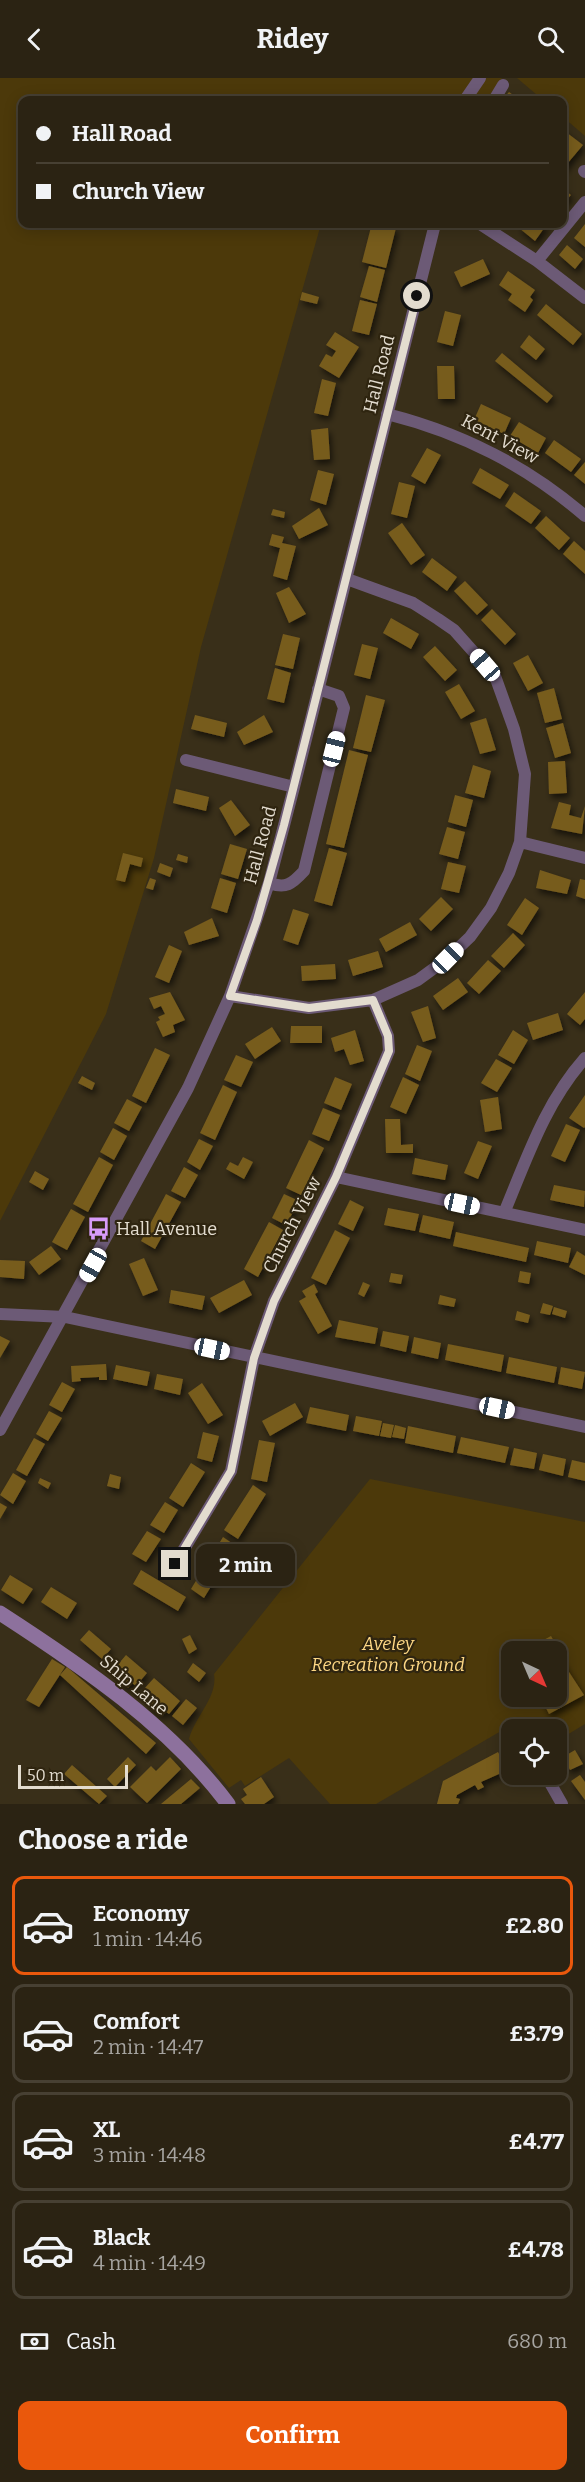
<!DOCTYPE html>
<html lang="en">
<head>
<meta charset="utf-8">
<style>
	body { margin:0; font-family:Bitter,serif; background:#372f21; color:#f1f3f6; height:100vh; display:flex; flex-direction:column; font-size:22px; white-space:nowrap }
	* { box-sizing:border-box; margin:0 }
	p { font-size:20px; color:#a6a4a0 }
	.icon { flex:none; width:33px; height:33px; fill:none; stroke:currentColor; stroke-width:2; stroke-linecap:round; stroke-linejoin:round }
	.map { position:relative; height:1726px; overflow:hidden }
	.panel { display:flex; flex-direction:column; background:#2b2313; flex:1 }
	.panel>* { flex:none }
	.top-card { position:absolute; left:18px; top:18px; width:549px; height:132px; border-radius:12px; box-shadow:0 3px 15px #0003,0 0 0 2px #474033; display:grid; align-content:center; height:132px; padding:0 18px; background:#2b2313 }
	.needle { width:39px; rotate:136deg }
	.buttons { position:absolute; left:501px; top:1563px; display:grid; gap:12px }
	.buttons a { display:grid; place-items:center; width:66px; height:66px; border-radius:12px; background:#2b2313; box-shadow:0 3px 15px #0003,0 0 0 2px #474033; font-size:30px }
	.scale { position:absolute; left:18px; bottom:15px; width:110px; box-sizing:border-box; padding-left:6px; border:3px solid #e3dccf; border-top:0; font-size:16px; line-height:21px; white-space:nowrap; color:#e3dccf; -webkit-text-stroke:4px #2f2510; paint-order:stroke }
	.end { position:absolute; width:27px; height:27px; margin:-14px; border:8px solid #e3dccf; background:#111; box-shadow:0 0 0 3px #111 }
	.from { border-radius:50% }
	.bubble { position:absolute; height:42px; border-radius:12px; background:#2b2313; box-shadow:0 3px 15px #0003,0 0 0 2px #474033; font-size:20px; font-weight:700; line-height:42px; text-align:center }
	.car { position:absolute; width:18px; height:36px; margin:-18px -9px; border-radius:8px; box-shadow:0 0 4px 2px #0007; background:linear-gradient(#fff 24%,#345 0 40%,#fff 0 76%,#345 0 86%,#fff 0) }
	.top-card b { display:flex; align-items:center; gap:21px; height:57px; font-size:22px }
	.top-card b+b { border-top:2px solid #474033 }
	.top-card i { width:15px; height:15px; background:#f1f3f6 }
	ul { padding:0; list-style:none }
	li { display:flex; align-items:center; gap:18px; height:99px; margin:0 12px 9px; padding:0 6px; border:3px solid #474033; border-radius:12px }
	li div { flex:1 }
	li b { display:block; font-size:22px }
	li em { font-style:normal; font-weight:700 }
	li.current { border-color:#ea580c }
	li>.icon { width:54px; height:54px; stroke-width:1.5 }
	h2 { padding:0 18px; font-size:27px; line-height:72px }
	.pay { display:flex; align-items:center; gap:15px; height:66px; padding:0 18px; font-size:22px }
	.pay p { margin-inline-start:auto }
	.cta { display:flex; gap:12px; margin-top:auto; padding:12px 18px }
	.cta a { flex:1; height:69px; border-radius:12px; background:#ea580c; color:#fff; font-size:24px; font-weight:700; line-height:69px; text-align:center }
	header { display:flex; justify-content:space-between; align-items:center; height:78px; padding:0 18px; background:#2b2313; font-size:27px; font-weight:700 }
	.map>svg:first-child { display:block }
	.green { fill:#4c390a; fill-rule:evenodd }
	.building { fill:#775c1e; filter:url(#shadow) }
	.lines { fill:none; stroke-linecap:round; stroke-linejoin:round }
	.street { stroke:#6c5a76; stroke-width:12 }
	.secondary { stroke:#8d719d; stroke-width:15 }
	.route { stroke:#e3dccf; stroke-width:8 }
	.labels { text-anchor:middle; stroke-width:4.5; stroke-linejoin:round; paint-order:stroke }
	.street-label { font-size:18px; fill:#e3dccf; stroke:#2f2510 }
	.poi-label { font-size:18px; fill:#e3dccf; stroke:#2f2510; text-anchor:start }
	.park-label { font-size:18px; font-style:italic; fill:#fed885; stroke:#2f2510 }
</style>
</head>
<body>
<header><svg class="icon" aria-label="back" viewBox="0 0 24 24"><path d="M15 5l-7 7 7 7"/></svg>Ridey<svg class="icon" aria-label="search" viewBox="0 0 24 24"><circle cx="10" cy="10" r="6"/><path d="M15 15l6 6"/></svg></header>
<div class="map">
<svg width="585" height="1726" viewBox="0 0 585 1726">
	<defs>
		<filter id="shadow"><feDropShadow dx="2.5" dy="4.5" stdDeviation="3" flood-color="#0009"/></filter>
	</defs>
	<rect width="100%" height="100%" fill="#392f19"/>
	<path class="green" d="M0 0H502L488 22H22V146H321L201 569 154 780 106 936 0 1143Z
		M517 0H585V58L563 39 562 22H543Z
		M370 1401 585 1444V1646L557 1663 556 1652H512L511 1670 501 1653 376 1726H330L289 1680 245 1708 241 1702 229 1710 189 1661C195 1638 218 1619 214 1596ZM512 1574H556V1618H512Z"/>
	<path class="building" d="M509 14 520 22H502Z
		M562 51 583 67 562 92Z
		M562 110 571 117 562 127Z
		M375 146 396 150 386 190 362 184 371 149 374 150Z
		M522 146H547L535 163 519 150Z
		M585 146V169L574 160Z
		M567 167 583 181 575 191 559 177Z
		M483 181 490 196 461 209 454 194Z
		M369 188 385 192 377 224 360 219Z
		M508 193 535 212 530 219 533 222 525 234 508 222 512 216 499 207Z
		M302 214 319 219 317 226 300 222Z
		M360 222 377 226 369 257 352 253Z
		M546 226 582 256 573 267 537 237Z
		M445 233 461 237 453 268 437 264Z
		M335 254 359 269 339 300 319 288 326 276 332 279 336 273 326 267Z
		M529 257 545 271 536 282 520 269Z
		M502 275 553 318 547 325 495 283Z
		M437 288H454L455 321H438Z
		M322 301 336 305 328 338 314 335Z
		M481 326 511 340 504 356 474 342Z
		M519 344 546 360 538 375 510 358Z
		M328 350 330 381 314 382 311 352Z
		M554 362 581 381 571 394 545 375Z
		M427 370 441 377 425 406 411 398Z
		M585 384V406L574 397Z
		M480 390 509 407 500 421 472 405Z
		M318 392 334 396 326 427 310 422Z
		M399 404 415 408 407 440 391 436Z
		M514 414 541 433 531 446 505 428Z
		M319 430 328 447 299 461 292 448Z
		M273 431 285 434 284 440 271 437Z
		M546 438 570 460 559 472 535 450Z
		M402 445 425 477 411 487 388 455Z
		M272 456 284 459 282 465 296 468 287 502 273 498 280 470 269 467Z
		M574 463 585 473V496L563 476Z
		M432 480 457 499 447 513 422 494Z
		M465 503 488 527 477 537 454 513Z
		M289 509 306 536 289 545 276 515Z
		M492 531 516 556 505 567 481 542Z
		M391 540 419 556 411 571 383 555Z
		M283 556 300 560 293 591 275 587Z
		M362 566 378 570 370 601 354 597Z
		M435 568 457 592 445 603 423 579Z
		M528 577 543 605 528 613 513 585Z
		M275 590 291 595 284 625 267 621Z
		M459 606 475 633 461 641 445 614Z
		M554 610 562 641 545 645 537 615Z
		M366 617 385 622 371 674 353 670Z
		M195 637 227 645 224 659 191 651Z
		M264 637 273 654 244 667 237 654Z
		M486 640 496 672 480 676 470 645Z
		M563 645 571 675 555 680 546 650Z
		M349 672 368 677 344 770 326 766Z
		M565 683 567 715 549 716 548 684Z
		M473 687 491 693 484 720 465 715Z
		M176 711 209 719 206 733 173 725Z
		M455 717 473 722 466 749 448 744Z
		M231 722 250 747 235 758 219 730Z
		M559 724 571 727 569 737 581 740 585 728 582 756 551 750Z
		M447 749 465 754 458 781 439 776Z
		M230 766 247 771 238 801 221 796Z
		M329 770 347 775 332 828 314 823Z
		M123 775 143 780 141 789 130 786 125 804 116 802Z
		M178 776 188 779 187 785 176 782Z
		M448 784 466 788 459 815 441 811Z
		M160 785 173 790 170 799 157 794Z
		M540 792 571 802 567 816 536 810Z
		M150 800 156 802 153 812 146 810Z
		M220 800 236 805 227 835 211 830Z
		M580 801 585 802V821L576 818Z
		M441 819 453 831 431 853 419 841Z
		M525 820 539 830 522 857 507 847Z
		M293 831 309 836 298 867 283 862Z
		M212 840 219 858 189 867 184 854Z
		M410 844 417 857 386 874 379 861Z
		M513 855 525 867 504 890 491 878Z
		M169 867 182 873 169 905 155 899Z
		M378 873 383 889 353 898 348 882Z
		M488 882 501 893 479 916 467 905Z
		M335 886 336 901 302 903 301 888Z
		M458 900 468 914 443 932 433 918Z
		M170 914 185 942 173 947 175 954 163 959 156 944 160 942 158 939 165 936 161 928 154 931 149 920Z
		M585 914V941L580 947 567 936Z
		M428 928 436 960 423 964 411 934Z
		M558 935 563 952 533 962 527 945Z
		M291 948H322V965H290Z
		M272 949 281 963 255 981 245 966Z
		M355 952 364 983 350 987 344 971 335 974 331 960Z
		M513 952 528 962 514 986 498 977Z
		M417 967 432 973 420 1003 405 996Z
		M155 970 170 977 146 1025 132 1018Z
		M236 977 253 984 241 1009 224 1002Z
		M496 981 512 990 497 1014 481 1005Z
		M82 998 95 1005 92 1012 78 1005Z
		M335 999 352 1006 341 1032 324 1025Z
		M403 999 419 1007 406 1036 390 1029Z
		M223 1007 237 1014 215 1062 200 1055Z
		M585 1017V1049L584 1050 569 1040Z
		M498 1019 502 1051 485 1054 480 1022Z
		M127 1021 142 1029 129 1053 114 1045Z
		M323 1030 340 1037 329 1063 312 1056Z
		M385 1041H400L401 1067 413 1066V1075H386Z
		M566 1046 580 1052 565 1084 551 1078Z
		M113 1050 127 1058 114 1082 100 1074Z
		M199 1061 213 1068 200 1092 187 1084Z
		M309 1062 324 1070 301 1117 286 1110Z
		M478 1063 492 1068 478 1101 464 1095Z
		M99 1079 113 1087 88 1134 73 1126Z
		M243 1079 253 1084 244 1101 226 1091 230 1084 238 1088Z
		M415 1080 448 1087 445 1102 412 1096Z
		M184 1089 198 1097 185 1120 171 1113Z
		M35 1093 49 1101 43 1112 29 1104Z
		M554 1107 585 1113 584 1129 550 1122Z
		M166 1116 181 1124 155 1171 141 1163Z
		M284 1116 299 1123 286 1147 272 1140Z
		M350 1122 364 1129 353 1153 338 1146Z
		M388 1130 419 1136 415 1153 384 1147Z
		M71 1131 85 1139 67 1172 52 1164Z
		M423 1137 454 1144 450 1161 419 1154Z
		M269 1144 283 1152 258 1199 244 1191Z
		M335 1152 350 1160 326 1207 311 1200Z
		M456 1154 529 1170 526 1184 453 1168Z
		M537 1163 571 1170 568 1185 534 1177Z
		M51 1168 61 1181 39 1197 29 1184Z
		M577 1173 585 1178V1197L569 1189Z
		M144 1180 158 1212 143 1218 129 1186Z
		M0 1182 25 1183 24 1201 0 1199Z
		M520 1193 531 1195 529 1206 518 1204Z
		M391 1195 403 1197 401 1206 389 1204Z
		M244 1202 252 1217 219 1235 210 1220Z
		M363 1204 370 1207 364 1219 358 1216Z
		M314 1206 318 1214 315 1216 332 1248 318 1256 299 1223 306 1219 302 1213Z
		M171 1212 205 1218 202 1232 169 1225Z
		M440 1217 456 1221 454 1229 438 1226Z
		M543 1225 553 1228 550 1237 540 1235Z
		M554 1229 567 1233 565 1240 552 1236Z
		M517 1233 530 1237 528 1245 515 1242Z
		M339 1242 378 1250 375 1266 335 1259Z
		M383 1253 409 1258 406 1274 380 1268Z
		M0 1258 10 1263 0 1280Z
		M414 1259 441 1265 438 1281 411 1275Z
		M448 1266 504 1277 501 1294 445 1282Z
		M509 1279 557 1289 554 1305 506 1295Z
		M106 1286 107 1302H99V1299L80 1300 81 1303 72 1304 71 1288Z
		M116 1287 150 1294 147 1308 113 1301Z
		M561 1289 585 1294 582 1311 558 1306Z
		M157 1296 183 1301 180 1317 154 1311Z
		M62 1304 75 1311 62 1334 49 1327Z
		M202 1305 223 1337 208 1346 188 1315Z
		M295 1325 303 1339 270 1358 262 1343Z
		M310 1329 349 1337 346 1353 306 1345Z
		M49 1333 62 1340 48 1363 36 1356Z
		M356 1338 382 1343 379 1358 353 1353Z
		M383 1345 394 1347 391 1360 380 1358Z
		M395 1347 406 1350 404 1361 392 1359Z
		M408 1348 456 1358 453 1375 405 1365Z
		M203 1354 219 1358 212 1384 197 1380Z
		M461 1359 509 1369 505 1385 457 1375Z
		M34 1360 45 1366 27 1398 16 1392Z
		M259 1362 275 1365 267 1404 251 1401Z
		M514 1370 537 1375 534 1391 510 1387Z
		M543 1376 566 1381 563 1398 539 1392Z
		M572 1382 585 1385V1403L568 1399Z
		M191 1385 205 1394 183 1429 169 1420Z
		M13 1395 26 1403 13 1426 0 1417Z
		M110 1396 121 1399 119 1411 107 1408Z
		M40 1400 51 1405 48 1411 38 1405Z
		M253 1407 266 1416 238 1461 224 1452Z
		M165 1424 178 1432 164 1455 150 1447Z
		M0 1425 7 1429 0 1441Z
		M147 1453 161 1461 146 1484 132 1476Z
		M223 1459 236 1468 222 1491 209 1482Z
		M205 1488 218 1497 204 1520 191 1511Z
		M141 1492 186 1519 178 1533 133 1506Z
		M10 1497 33 1511 23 1526 1 1512Z
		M51 1509 77 1525 67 1541 41 1524Z
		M89 1552 111 1571 102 1581 80 1562Z
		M190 1557 197 1571 189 1576 182 1561Z
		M551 1558 559 1572 525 1574 531 1569Z
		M556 1574 584 1617 549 1636 540 1618H556Z
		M126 1577 147 1595 136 1608 132 1605 128 1610 114 1598 118 1593 115 1590Z
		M52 1581 65 1589 39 1629 26 1622Z
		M193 1585 206 1595 199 1604 187 1594Z
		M67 1589 156 1665 146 1676 60 1597Z
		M154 1600 180 1623 169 1636 165 1633 161 1638 147 1626 150 1623 146 1620 151 1615 145 1610Z
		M186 1621 197 1630 183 1647 172 1638Z
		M575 1672 583 1686 570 1692 563 1679Z
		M498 1674 508 1692 481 1704 484 1709 478 1712 475 1707 457 1717 456 1720 460 1721 458 1726H437L443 1703Z
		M128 1679 136 1687 115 1709 107 1701Z
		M170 1679 181 1691 147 1725 130 1709 151 1688 156 1693Z
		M72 1687 107 1718 99 1726 64 1696Z
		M580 1697 585 1704V1722L571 1703Z
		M261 1699 274 1719 264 1726H245L241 1721 247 1717 243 1711Z
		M191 1701 200 1710 181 1726H161Z"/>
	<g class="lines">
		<path class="street" d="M465 22 480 0
			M494 22 503 7
			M584 93 585 94
			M480 146 537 183 585 220
			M537 183 585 124
			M387 336C462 355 526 387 585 438
			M186 682 294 709
			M520 764 585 780
			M269 805C286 811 292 806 304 793L344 630 339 618 318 611
			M230 918 309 930 373 922 418 902 448 880 470 859 491 830 509 795 520 764 525 696 514 651 495 598 454 552 438 541 413 525 347 501
			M336 1099 585 1152
			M504 1135C527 1080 545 1025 585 980
			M0 1236 65 1239 585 1349
			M0 1352 188 1010 230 918 269 805 294 709 435 146
			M175 1486 231 1393 254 1280 274 1223 336 1099 389 973 388 958 373 922
			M545 1696 562 1726"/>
		<path class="secondary" d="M0 1535C82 1588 169 1647 228 1726"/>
	</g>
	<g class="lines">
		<path class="route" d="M175 1486 231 1393 254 1280 274 1223 336 1099 389 973 388 958 373 922 309 930 230 918 257 842 284 747 417 218"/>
	</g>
	<defs>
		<symbol id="bus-bare" viewBox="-9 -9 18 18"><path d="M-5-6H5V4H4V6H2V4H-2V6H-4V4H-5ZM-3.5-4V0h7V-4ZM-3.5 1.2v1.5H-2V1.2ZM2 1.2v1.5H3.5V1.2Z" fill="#d79bf9" stroke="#2f2510" stroke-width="2.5" paint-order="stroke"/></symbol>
	</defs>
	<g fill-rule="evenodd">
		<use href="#bus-bare" x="82" y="1134" width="33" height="33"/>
	</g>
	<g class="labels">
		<g class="street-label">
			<text transform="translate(379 296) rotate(-76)" y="6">Hall Road</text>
			<text transform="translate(500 361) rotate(28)" y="6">Kent View</text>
			<text transform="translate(260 767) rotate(-75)" y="6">Hall Road</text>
			<text transform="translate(292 1147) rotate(-63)" y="6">Church View</text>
			<text transform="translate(134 1607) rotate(40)" y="6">Ship Lane</text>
		</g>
		<g class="poi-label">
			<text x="116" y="1157">Hall Avenue</text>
		</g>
		<g class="park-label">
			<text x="388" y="1572">Aveley<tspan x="388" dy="21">Recreation Ground</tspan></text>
		</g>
	</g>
</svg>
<div class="buttons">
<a><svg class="needle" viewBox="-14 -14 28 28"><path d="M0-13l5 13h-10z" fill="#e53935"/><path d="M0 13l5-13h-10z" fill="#a6a4a0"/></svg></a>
<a><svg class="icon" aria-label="locate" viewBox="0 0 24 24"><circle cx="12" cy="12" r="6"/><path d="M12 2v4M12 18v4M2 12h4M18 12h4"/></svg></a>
</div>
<div class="scale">50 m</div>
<i class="end from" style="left:417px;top:218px"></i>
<i class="end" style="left:175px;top:1486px"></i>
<div class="bubble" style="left:196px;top:1466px;width:99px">2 min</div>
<i class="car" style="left:485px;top:587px;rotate:319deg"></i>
<i class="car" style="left:334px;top:671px;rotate:14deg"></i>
<i class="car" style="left:448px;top:880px;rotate:45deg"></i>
<i class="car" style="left:462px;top:1126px;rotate:102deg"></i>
<i class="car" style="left:93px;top:1187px;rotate:209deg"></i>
<i class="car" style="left:212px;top:1271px;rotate:102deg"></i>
<i class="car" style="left:497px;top:1330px;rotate:102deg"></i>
<div class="top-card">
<b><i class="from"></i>Hall Road</b>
<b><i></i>Church View</b>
</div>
</div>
<section class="panel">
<h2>Choose a ride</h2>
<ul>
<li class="current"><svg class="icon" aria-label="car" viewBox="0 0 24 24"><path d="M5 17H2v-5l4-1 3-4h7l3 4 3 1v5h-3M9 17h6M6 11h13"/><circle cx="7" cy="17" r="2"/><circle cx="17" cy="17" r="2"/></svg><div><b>Economy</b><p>1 min · 14:46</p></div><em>£2.80</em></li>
<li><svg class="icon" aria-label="car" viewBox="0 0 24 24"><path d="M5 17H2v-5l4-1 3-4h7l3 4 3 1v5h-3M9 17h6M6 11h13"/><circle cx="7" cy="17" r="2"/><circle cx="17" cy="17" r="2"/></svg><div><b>Comfort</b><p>2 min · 14:47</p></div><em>£3.79</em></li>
<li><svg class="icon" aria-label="car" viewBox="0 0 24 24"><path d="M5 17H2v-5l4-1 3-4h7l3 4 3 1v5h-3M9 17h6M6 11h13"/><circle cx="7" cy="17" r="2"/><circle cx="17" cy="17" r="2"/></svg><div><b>XL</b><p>3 min · 14:48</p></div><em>£4.77</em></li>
<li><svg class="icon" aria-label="car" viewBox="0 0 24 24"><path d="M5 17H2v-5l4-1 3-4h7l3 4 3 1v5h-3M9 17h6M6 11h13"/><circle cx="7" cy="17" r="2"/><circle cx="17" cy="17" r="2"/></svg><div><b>Black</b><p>4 min · 14:49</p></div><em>£4.78</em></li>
</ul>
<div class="pay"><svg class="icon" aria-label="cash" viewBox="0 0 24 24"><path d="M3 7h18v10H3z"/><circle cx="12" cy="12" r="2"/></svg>Cash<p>680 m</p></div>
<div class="cta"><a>Confirm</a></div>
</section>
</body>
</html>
